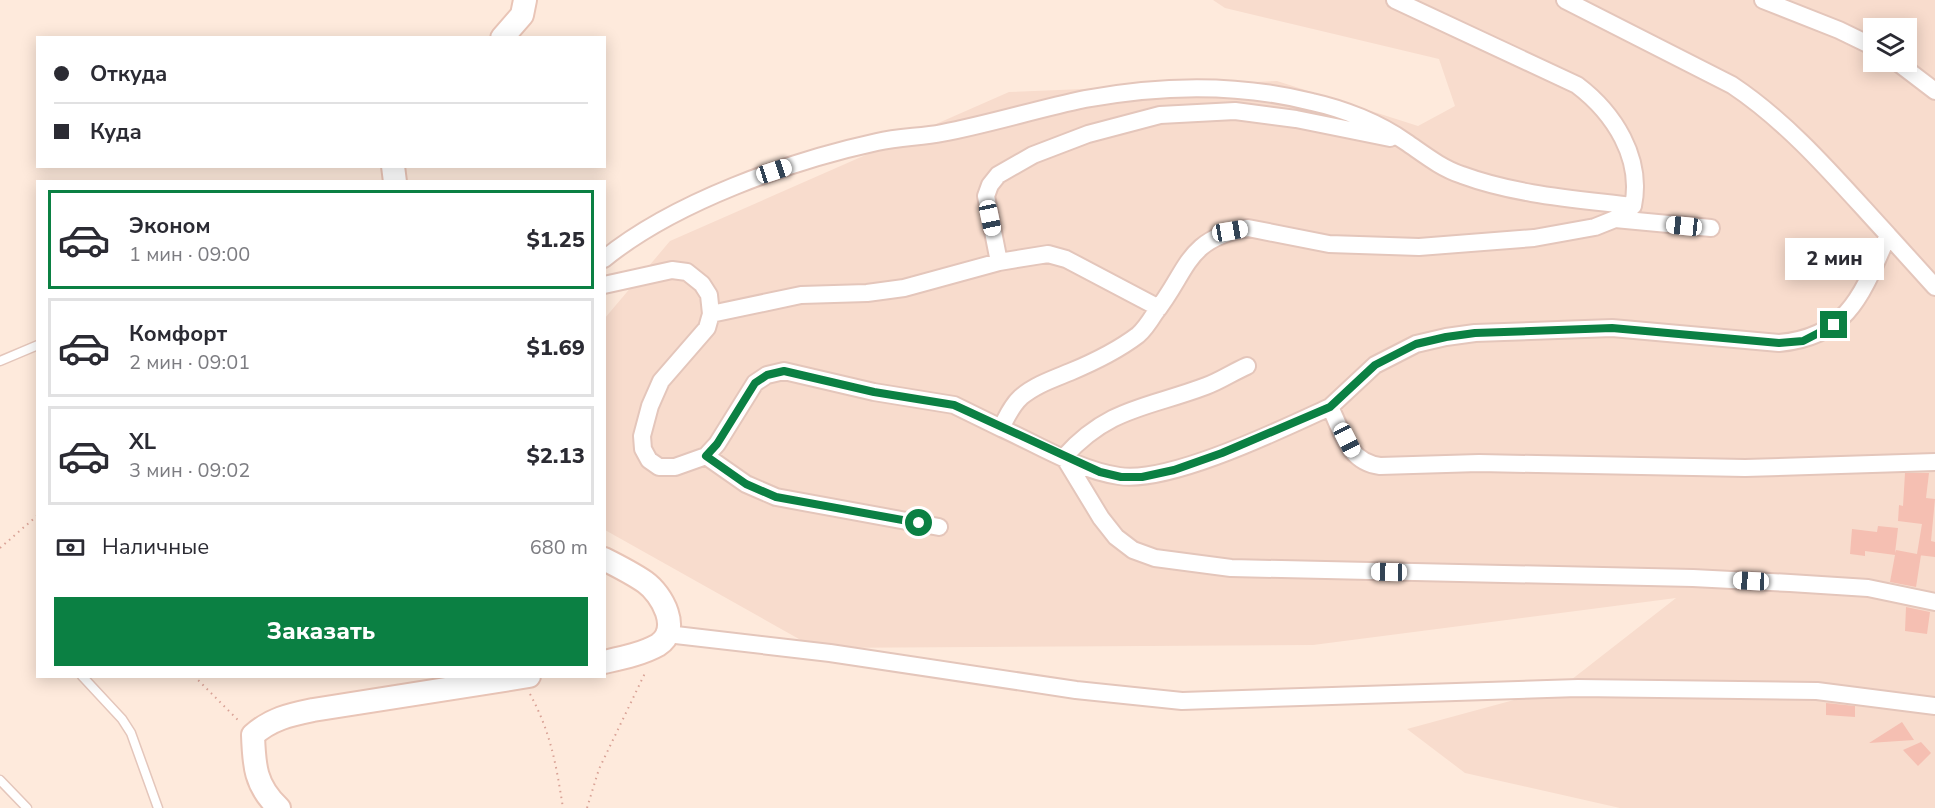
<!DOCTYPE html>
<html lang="ru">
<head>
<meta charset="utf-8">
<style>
	body { margin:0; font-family:"Nunito Sans",sans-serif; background:#f7f7f7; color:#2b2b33; height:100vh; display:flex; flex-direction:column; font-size:22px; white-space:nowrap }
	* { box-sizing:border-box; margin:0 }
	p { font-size:20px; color:#7c7c81 }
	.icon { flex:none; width:33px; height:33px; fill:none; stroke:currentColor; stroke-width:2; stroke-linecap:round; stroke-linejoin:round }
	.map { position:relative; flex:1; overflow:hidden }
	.details { position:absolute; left:36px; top:180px; width:570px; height:498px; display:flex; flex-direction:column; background:#fff; border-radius:0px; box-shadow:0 3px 15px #0003 }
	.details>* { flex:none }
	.guide { position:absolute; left:36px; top:36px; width:570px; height:132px; border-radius:0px; box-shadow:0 3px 15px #0003; display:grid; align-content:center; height:132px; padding:0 18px; background:#fff }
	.controls { position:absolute; left:1863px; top:18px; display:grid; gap:12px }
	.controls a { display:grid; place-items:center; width:54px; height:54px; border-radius:0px; background:#fff; box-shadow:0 3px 15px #0003; font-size:30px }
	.end { position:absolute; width:27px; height:27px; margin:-14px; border:8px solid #0b8043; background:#fff; box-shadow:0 0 0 3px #fff }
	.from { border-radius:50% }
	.bubble { position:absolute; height:42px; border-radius:0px; background:#fff; box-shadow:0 3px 15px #0003; font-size:20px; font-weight:800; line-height:42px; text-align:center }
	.car { position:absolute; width:18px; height:36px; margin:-18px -9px; border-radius:8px; box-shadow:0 0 4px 2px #0007; background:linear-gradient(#fff 24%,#345 0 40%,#fff 0 76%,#345 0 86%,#fff 0) }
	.guide b { display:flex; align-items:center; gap:21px; height:57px; font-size:22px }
	.guide b+b { border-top:2px solid #e1e1e2 }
	.guide i { width:15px; height:15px; background:#2b2b33 }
	ul { padding:10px 0 0; list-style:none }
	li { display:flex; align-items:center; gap:18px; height:99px; margin:0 12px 9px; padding:0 6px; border:3px solid #e1e1e2; border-radius:0px }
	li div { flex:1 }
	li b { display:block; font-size:22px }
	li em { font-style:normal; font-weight:800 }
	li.active { border-color:#0b8043 }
	li>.icon { width:54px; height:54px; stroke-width:1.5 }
	.pay { display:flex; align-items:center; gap:15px; height:66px; padding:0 18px; font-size:22px }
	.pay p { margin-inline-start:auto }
	.cta { display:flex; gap:12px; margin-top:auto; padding:12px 18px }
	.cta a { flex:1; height:69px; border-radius:0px; background:#0b8043; color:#fff; font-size:24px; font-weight:800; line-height:69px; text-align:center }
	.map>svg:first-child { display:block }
	.residential { fill:#f8dccd; fill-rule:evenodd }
	.building { fill:#f5bfb2 }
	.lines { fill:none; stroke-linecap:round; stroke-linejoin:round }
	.lane-casing { stroke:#e4c6bb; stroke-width:11 }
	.street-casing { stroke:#e4c6bb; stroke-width:20 }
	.secondary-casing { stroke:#e9c5b7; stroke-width:26 }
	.path { stroke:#d9a296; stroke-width:2; stroke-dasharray:1.5 4.5; stroke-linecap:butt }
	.lane { stroke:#fff; stroke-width:8 }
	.street { stroke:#fff; stroke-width:16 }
	.secondary { stroke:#fff; stroke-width:22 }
	.route { stroke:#0b8043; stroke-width:8 }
</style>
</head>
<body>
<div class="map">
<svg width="1935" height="808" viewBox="0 0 1935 808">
	<rect width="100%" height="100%" fill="#feeadc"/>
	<path class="residential" d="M1213 0H1935V808H1620L1465 773 1407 729 1562 687 1676 598 1313 645 815 648 605 530V318L670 241 1009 92 1277 81 1418 126 1455 106 1439 59 1225 8ZM1874 28H1906V62H1874Z"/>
	<path class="building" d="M1905 473H1929L1926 498 1935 499 1931 541 1935 542V557L1918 555H1921L1916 587 1890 582 1895 555 1865 551V556L1850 554 1852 529 1877 532 1878 526 1898 528 1895 553 1896 550 1917 554 1922 524 1898 521 1899 505 1903 506Z
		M1906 607 1930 612 1927 634 1905 631Z
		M1826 703 1855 706V717L1826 715Z
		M1902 722 1914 740 1869 743Z
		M1921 742 1931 753 1918 766 1903 750Z"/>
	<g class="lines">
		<defs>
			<path id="lane" d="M0 361 38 345
				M82 676 122 719 131 733 158 808
				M0 780 27 808"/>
			<path id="street" d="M1565 0 1732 85C1792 125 1839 182 1888 235
				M1763 0 1839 30 1874 47
				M1897 62 1935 91
				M1615 219 1711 228
				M604 259C674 202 790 161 877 142 899 137 921 137 942 133 990 124 1037 109 1085 99 1160 85 1237 83 1312 102 1344 109 1379 123 1406 142 1425 155 1441 168 1462 175 1516 195 1576 199 1633 206
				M999 262 986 196 990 185 998 175 1033 155 1088 134 1160 115 1235 111 1296 119 1390 138
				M604 285 672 270 687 272 702 284 709 295 711 314 707 328 661 381 650 406 642 436 643 449 649 460 659 467H675L706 456 717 444 755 383 767 375 784 371 874 392 954 405 1001 428
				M1935 287 1888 235C1863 292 1849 337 1779 343L1612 328 1475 333 1446 337 1416 344 1375 365 1330 407C1343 433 1348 462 1380 466L1479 463 1745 468 1935 462
				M711 314 801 295 867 293 904 288 999 262 1048 254 1066 259 1159 308
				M1247 366C1233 372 1220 381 1206 386 1148 408 1109 407 1064 457L1101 518 1116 537 1133 550 1155 558 1231 568 1693 578 1790 583 1868 588 1935 602
				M1330 407C1282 429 1169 484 1119 476 1078 470 1039 445 1001 428 1007 417 1011 406 1021 397 1035 385 1053 379 1070 372 1094 362 1117 351 1138 335 1145 329 1150 321 1155 313 1189 270 1185 239 1248 228L1329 244 1419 247 1534 238 1595 227 1615 219 1633 206C1643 158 1614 113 1577 85L1395 0
				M706 456 746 484 776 497 939 527
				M667 634 830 653 1076 690 1182 701 1578 688 1817 691 1935 706"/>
			<path id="secondary" d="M502 38 522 15 525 0
				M393 166 395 182
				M604 559C618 566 632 573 645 582 662 594 682 630 658 645 642 654 622 658 604 662
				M279 808C255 786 254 765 253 735 271 719 289 715 313 710L529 676"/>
		</defs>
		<use href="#lane" class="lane-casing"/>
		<use href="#street" class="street-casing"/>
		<use href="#secondary" class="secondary-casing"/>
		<path class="path" d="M0 548 38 515
			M194 676 240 722
			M530 694C551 733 556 764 563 808
			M587 808 599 769 646 671"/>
		<use href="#lane" class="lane"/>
		<use href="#street" class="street"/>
		<use href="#secondary" class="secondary"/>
	</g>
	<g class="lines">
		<path class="route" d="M919 523 776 497 746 484 706 456 717 444 755 383 767 375 784 371 874 392 954 405 1100 472 1121 477H1142L1174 470 1222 453 1330 407 1375 365 1416 344 1446 337 1475 333 1612 328 1779 343 1803 341 1834 325"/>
	</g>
</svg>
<div class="controls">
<a><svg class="icon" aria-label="layers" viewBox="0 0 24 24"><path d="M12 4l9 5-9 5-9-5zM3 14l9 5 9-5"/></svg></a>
</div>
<i class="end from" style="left:919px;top:523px"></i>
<i class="end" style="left:1834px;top:325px"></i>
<div class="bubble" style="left:1785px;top:238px;width:99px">2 мин</div>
<i class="car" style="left:774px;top:171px;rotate:72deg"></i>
<i class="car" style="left:990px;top:218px;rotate:168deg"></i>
<i class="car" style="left:1684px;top:226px;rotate:276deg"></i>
<i class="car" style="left:1230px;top:231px;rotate:80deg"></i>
<i class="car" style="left:1347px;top:440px;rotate:153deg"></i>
<i class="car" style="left:1389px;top:572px;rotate:271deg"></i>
<i class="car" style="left:1751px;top:581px;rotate:273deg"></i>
<div class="guide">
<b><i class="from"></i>Откуда</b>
<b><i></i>Куда</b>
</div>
<section class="details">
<ul>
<li class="active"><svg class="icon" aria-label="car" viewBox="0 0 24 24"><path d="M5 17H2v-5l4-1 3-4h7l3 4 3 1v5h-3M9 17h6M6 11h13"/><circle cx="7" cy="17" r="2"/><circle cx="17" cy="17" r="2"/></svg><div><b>Эконом</b><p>1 мин · 09:00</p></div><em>$1.25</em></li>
<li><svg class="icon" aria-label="car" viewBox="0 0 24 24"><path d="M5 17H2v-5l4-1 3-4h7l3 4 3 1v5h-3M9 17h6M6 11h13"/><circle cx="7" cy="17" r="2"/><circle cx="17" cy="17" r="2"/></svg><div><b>Комфорт</b><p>2 мин · 09:01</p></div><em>$1.69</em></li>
<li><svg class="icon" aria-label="car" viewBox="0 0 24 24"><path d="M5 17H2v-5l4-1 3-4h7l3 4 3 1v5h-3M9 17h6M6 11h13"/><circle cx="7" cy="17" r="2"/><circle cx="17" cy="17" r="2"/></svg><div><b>XL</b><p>3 мин · 09:02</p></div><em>$2.13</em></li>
</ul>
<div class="pay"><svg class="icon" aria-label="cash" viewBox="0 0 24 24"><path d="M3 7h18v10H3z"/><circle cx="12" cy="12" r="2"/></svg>Наличные<p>680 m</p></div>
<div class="cta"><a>Заказать</a></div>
</section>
</div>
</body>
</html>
